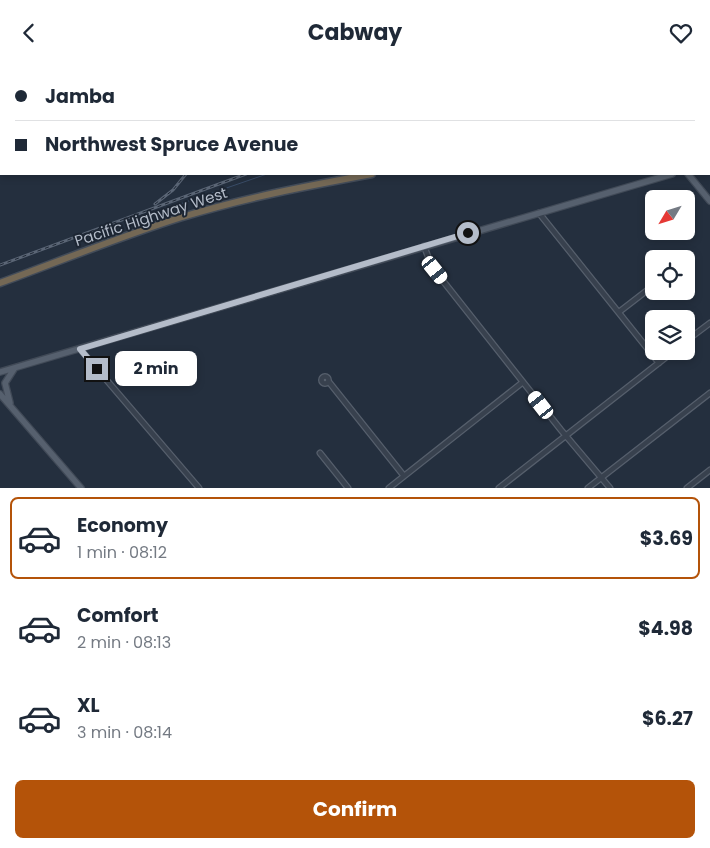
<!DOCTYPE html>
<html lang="en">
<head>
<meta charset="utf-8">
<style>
	body { margin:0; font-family:Poppins,sans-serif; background:#f6f6f7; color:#1f2937; height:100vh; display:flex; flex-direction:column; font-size:19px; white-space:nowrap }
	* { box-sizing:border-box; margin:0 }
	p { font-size:16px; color:#747a83 }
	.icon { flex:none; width:28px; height:28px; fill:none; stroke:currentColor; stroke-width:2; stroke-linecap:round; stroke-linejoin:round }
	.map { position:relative; height:423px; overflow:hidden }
	.panel { display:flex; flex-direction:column; background:#fff; flex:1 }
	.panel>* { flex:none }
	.banner { position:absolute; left:0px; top:0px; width:710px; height:110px; box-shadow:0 2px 8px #0003; display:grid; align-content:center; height:110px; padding:0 15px; background:#fff }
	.needle { width:32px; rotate:232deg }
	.fabs { position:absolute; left:645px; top:125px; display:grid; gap:10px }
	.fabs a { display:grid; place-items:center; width:50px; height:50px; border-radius:8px; background:#fff; box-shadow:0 2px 8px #0003; font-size:25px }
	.end { position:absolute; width:22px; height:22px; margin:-11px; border:6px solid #b4bcc9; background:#111; box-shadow:0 0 0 2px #111 }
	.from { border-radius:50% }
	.bubble { position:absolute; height:35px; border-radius:8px; background:#fff; box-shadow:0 2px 8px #0003; font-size:16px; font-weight:700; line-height:35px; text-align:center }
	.car { position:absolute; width:15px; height:30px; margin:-15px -8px; border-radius:6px; box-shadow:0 0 4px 1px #0007; background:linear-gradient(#fff 24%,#345 0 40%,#fff 0 76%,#345 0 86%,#fff 0) }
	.banner b { display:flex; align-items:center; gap:18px; height:48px; font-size:19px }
	.banner b+b { border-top:1px solid #e0e1e3 }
	.banner i { width:12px; height:12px; background:#1f2937 }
	ul { padding:9px 0 0; list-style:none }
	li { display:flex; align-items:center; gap:15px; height:82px; margin:0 10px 8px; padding:0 5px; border:2px solid transparent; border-radius:8px }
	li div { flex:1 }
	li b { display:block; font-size:19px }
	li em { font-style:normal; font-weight:700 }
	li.selected { border-color:#b45309 }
	li>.icon { width:45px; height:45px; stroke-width:1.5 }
	.action { display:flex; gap:10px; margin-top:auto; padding:10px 15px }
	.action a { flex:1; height:58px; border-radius:8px; background:#b45309; color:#fff; font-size:20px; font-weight:700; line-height:58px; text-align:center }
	header { display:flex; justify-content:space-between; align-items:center; height:65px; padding:0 15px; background:#fff; font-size:22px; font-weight:700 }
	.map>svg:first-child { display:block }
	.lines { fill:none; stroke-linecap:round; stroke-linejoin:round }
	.stream { stroke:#394c67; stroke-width:1 }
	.minor-casing { stroke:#565f6c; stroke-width:7 }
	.major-casing { stroke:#414a57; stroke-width:8 }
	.highway-casing { stroke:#434c59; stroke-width:9 }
	.minor { stroke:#38414e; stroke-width:4.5 }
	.major { stroke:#56606e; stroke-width:5.5 }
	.highway { stroke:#746855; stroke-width:6 }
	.rail-casing { stroke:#5a6575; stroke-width:3 }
	.rail { stroke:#1d2633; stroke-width:1; stroke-dasharray:4; stroke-linecap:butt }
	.route { stroke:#b4bcc9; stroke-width:6 }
	.labels { text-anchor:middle; stroke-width:4; stroke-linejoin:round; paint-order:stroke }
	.street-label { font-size:15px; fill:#b4bcc9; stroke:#1d2633 }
</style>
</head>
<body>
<header><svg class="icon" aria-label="back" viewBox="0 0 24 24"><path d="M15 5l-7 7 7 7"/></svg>Cabway<svg class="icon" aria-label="heart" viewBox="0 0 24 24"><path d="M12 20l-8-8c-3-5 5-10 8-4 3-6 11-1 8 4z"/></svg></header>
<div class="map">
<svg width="710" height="423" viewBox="0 0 710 423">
	<rect width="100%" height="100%" fill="#242f3e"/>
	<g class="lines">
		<path class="stream" d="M605 1 609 0
			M157 147 267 109"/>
		<defs>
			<path id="minor" d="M5 1 8 0
				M0 5 1 4
				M539 148 659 298
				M424 181 432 202 561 365 610 423
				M619 247 654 220
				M686 276 710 258
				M80 284 199 423
				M321.5 315a3.5 3.5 0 1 1 7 0a3.5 3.5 0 1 1-7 0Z
				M329 317 404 411
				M320 388 348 423
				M389 423 523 317
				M499 423 674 286
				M588 423 710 328
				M687 423 710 405"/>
			<path id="major" d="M709 98 710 97
				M688 109 710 136
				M0 307 672 109
				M0 329 81 423
				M10 338 5 318 14 304"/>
			<path id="highway" d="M690 1 691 0
				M0 218C60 196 119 172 179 153 243 133 307 121 372 109"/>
		</defs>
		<use href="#minor" class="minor-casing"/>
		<use href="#major" class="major-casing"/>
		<use href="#highway" class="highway-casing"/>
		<use href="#minor" class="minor"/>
		<use href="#major" class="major"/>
		<use href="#highway" class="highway"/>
		<defs>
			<path id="rail" d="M189 0V1
				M544 1 548 0
				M155 139 173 125 186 109
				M0 200 246 109"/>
		</defs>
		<use href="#rail" class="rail-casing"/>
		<use href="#rail" class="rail"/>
	</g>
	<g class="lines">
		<path class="route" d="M97 304 80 284 468 168"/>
	</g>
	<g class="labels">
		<g class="street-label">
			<text transform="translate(151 152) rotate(-18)" y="5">Pacific Highway West</text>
		</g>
	</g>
</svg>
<div class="fabs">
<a><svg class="needle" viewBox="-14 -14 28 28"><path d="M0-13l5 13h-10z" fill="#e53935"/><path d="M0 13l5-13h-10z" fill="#747a83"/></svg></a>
<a><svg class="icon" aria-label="locate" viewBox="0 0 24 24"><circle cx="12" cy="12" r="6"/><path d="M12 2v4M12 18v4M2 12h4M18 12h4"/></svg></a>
<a><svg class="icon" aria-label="layers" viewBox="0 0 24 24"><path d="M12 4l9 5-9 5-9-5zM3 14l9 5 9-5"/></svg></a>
</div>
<i class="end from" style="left:468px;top:168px"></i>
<i class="end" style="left:97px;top:304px"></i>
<div class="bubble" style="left:115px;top:286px;width:82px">2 min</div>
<i class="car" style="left:435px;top:205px;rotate:141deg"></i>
<i class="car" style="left:541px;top:340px;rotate:322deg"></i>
<div class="banner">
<b><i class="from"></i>Jamba</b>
<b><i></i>Northwest Spruce Avenue</b>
</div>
</div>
<section class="panel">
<ul>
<li class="selected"><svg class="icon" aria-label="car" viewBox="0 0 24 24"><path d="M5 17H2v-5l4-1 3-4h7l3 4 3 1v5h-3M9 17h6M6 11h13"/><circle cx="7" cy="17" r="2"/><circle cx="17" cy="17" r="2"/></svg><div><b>Economy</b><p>1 min · 08:12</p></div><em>$3.69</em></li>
<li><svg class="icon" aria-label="car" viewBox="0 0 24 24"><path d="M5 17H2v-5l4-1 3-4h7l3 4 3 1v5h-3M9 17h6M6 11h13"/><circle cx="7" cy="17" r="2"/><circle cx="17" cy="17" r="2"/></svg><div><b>Comfort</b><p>2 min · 08:13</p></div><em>$4.98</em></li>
<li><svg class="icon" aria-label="car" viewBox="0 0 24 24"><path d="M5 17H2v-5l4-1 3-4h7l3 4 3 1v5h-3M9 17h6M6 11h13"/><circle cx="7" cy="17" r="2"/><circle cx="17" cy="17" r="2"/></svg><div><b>XL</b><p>3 min · 08:14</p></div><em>$6.27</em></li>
</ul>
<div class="action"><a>Confirm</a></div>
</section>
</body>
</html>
